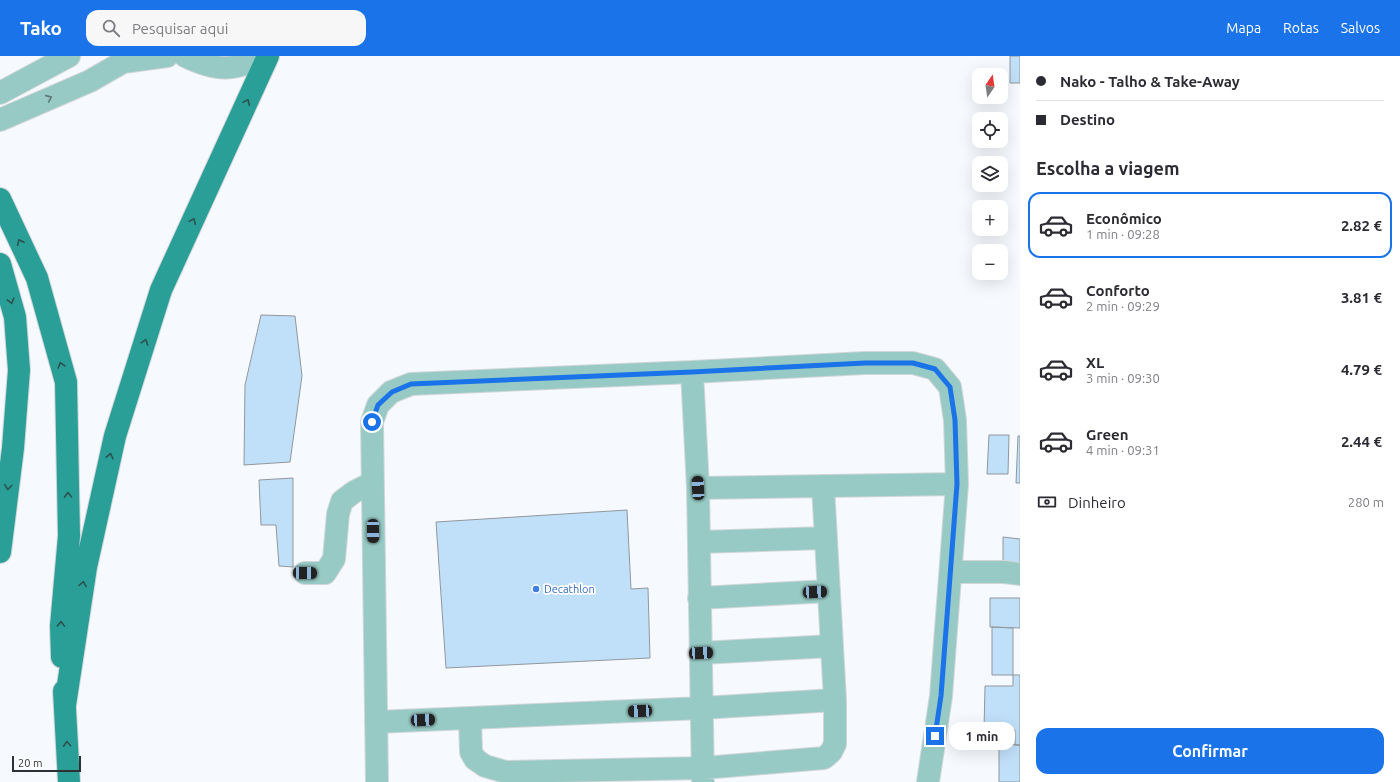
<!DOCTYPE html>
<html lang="pt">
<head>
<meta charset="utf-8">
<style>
	body { margin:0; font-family:Ubuntu,sans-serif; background:#f7f7f7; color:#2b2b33; height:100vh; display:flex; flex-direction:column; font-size:15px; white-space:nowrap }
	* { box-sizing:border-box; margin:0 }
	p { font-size:13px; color:#7c7c81 }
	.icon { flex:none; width:22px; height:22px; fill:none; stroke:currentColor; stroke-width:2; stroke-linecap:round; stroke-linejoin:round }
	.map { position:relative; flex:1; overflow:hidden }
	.details { display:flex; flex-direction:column; background:#fff; width:380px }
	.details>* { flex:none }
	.guide { display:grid; align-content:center; height:88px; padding:0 16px; background:#fff }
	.needle { width:26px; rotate:13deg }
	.fabs { position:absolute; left:972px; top:12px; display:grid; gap:8px }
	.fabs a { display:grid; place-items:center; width:36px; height:36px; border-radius:8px; background:#fff; box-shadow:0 4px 16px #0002; font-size:20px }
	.scale { position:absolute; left:12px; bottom:10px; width:69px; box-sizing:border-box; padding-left:4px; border:2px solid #2e3133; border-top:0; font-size:11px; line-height:14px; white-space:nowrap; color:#2e3133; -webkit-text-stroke:3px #fff; paint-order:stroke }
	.end { position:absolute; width:18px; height:18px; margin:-9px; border:5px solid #1a73e8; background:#fff; box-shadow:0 0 0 2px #fff }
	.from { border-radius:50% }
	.bubble { position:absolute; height:28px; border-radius:12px; background:#fff; box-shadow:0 4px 16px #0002; font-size:13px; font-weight:700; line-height:28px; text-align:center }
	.car { position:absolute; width:12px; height:24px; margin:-12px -6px; border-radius:5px; box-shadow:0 0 3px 1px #0007; background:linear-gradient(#222 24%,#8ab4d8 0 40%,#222 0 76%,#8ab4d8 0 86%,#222 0) }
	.guide b { display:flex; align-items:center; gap:14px; height:38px; font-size:15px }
	.guide b+b { border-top:1px solid #e1e1e2 }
	.guide i { width:10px; height:10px; background:#2b2b33 }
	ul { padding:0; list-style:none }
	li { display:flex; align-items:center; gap:12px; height:66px; margin:0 8px 6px; padding:0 8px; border:2px solid transparent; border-radius:12px }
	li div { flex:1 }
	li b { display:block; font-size:15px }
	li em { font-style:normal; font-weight:700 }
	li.current { border-color:#1a73e8 }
	li>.icon { width:36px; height:36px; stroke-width:1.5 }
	h2 { padding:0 16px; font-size:18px; line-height:48px }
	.pay { display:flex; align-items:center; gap:10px; height:44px; padding:0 16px; font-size:15px }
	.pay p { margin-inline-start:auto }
	.cta { display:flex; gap:8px; margin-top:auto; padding:8px 16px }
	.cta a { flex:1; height:46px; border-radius:12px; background:#1a73e8; color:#fff; font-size:16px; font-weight:700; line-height:46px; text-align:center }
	header { display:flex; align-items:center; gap:24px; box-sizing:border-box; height:56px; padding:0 20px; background:#1a73e8; color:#fff }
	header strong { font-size:19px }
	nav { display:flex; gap:22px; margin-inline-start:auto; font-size:14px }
	.search { width:280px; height:36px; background:#f7f7f7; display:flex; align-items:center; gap:10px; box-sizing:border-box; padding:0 14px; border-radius:12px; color:#7c7c81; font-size:15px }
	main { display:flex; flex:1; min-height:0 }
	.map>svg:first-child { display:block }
	.building { fill:#c0dff8; stroke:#91979c }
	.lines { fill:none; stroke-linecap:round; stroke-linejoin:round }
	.minor-casing { stroke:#d2d6d9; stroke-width:24 }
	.major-casing { stroke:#d2d6d9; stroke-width:24 }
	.minor { stroke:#97cac4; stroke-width:22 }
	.major { stroke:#299f97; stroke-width:22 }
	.oneway { stroke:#5d7674 }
	.oneway2 { stroke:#2c5251 }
	.route { stroke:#1a73e8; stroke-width:5 }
	.shop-dot { fill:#3f7fe0; stroke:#fff; stroke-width:1.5 }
	.labels { text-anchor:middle; stroke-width:3.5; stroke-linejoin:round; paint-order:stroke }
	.shop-label { font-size:11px; fill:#366cbe; stroke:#fff; text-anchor:start }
</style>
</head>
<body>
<header>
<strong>Tako</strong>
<div class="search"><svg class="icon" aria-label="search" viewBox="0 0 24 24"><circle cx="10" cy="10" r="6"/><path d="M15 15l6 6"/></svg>Pesquisar aqui</div>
<nav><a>Mapa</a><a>Rotas</a><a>Salvos</a></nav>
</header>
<main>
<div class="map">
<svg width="1020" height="726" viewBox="0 0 1020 726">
	<rect width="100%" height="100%" fill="#f6fafe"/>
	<path class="building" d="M1010 0H1020V27H1010Z
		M261 259 295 260 302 320 290 406 244 409 245 329Z
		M989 379H1009L1008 418H987Z
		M1018 380H1020V427H1016Z
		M293 422V511L279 510 276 469H261L259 424Z
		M627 454 631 533 648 532 650 602 446 612 436 466Z
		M1003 481 1020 483V508L1003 507Z
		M990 542H1020V572L990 571Z
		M992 571 1013 572V619H992Z
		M1013 619H1020V689H1015V674H984L985 630H1013Z
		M999 688 1020 689V726H999Z"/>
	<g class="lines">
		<defs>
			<path id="minor" d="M185 0C216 15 233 16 264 0
				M0 37 69 0
				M0 64 90 25 123 6 167 0
				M692 316 698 432 703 726
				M698 432 957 428
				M699 486 826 482
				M951 516H1004L1020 518
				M305 517H325L334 503 338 458 342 445 354 436 372 427
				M699 542 829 535
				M701 597 832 590
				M470 662 471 696 475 703 485 710 506 716 703 712 824 702 831 696 835 688V644L823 430
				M376 666 702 652 835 644
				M377 726 372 366 378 349 391 336 411 328 692 316 865 307H913L935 313 950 331 955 364 957 428 941 640 928 726"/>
			<path id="major" d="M0 143 37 222 66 326 69 480 61 570 62 601
				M0 208 15 261 19 314 13 392 0 496
				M64 635 69 726
				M65 649 86 511 115 380 161 234 268 0"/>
		</defs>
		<use href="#minor" class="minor-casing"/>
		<use href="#major" class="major-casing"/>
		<use href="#minor" class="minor"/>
		<use href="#major" class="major"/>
	</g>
	<defs><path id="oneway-chevron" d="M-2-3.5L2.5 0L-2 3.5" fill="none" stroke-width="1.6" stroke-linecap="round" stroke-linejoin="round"/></defs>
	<use class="oneway" href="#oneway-chevron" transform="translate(49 42) rotate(-24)"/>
	<g class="oneway2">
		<use href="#oneway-chevron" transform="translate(247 46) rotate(-66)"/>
		<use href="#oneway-chevron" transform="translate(193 165) rotate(-66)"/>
		<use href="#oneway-chevron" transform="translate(20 186) rotate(-115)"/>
		<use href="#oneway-chevron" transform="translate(11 245) rotate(75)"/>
		<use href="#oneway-chevron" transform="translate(145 286) rotate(-72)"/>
		<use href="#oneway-chevron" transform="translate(61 309) rotate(-106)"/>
		<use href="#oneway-chevron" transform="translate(110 400) rotate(-76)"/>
		<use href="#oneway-chevron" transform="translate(8 431) rotate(97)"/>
		<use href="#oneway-chevron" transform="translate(68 439) rotate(-91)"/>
		<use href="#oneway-chevron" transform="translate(83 528) rotate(-81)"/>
		<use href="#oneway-chevron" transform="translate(61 568) rotate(-88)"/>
		<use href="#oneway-chevron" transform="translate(67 688) rotate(-93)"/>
	</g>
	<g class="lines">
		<path class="route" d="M372 366 378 349 392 336 411 328 692 316 865 307H913L935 313 950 331 955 364 957 428 941 640 935 680"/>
	</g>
	<circle class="shop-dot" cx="536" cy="533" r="4"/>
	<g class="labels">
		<g class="shop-label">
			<text x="544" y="537">Decathlon</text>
		</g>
	</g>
</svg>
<div class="fabs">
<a><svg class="needle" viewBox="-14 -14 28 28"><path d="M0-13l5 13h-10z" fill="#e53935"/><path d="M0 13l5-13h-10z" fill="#7c7c81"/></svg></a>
<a><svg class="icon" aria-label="locate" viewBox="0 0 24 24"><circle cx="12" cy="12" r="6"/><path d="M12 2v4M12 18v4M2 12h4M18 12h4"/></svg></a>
<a><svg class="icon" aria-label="layers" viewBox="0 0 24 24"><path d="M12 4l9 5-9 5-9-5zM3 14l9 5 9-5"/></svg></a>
<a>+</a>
<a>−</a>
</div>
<div class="scale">20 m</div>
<i class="end from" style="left:372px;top:366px"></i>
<i class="end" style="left:935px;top:680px"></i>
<div class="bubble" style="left:949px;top:666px;width:66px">1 min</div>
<i class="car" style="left:698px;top:432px;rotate:357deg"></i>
<i class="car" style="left:373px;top:475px;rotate:179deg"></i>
<i class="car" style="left:305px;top:517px;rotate:91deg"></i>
<i class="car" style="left:815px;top:536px;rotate:87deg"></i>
<i class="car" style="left:701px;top:597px;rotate:87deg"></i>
<i class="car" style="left:640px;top:655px;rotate:267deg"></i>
<i class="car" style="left:423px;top:664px;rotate:87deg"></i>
</div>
<section class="details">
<div class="guide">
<b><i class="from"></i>Nako - Talho &amp; Take-Away</b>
<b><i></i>Destino</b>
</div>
<h2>Escolha a viagem</h2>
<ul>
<li class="current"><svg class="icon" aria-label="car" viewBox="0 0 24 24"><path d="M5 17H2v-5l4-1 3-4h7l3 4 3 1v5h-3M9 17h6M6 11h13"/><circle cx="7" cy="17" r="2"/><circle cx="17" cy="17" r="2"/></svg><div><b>Econômico</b><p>1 min · 09:28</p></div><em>2.82 €</em></li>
<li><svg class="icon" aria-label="car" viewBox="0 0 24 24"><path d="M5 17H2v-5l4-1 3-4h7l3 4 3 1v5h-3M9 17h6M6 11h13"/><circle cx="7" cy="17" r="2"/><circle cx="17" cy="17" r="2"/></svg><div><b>Conforto</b><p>2 min · 09:29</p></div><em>3.81 €</em></li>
<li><svg class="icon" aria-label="car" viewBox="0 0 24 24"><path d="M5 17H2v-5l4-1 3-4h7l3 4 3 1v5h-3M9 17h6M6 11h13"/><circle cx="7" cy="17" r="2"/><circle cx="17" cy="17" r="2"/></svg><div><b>XL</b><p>3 min · 09:30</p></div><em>4.79 €</em></li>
<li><svg class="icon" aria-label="car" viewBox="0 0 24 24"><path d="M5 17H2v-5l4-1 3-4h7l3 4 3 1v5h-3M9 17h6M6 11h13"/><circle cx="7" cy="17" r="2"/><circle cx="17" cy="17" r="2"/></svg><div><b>Green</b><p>4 min · 09:31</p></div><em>2.44 €</em></li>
</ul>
<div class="pay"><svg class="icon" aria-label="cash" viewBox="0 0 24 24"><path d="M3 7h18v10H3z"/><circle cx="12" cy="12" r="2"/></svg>Dinheiro<p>280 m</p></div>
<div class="cta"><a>Confirmar</a></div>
</section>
</main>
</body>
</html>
